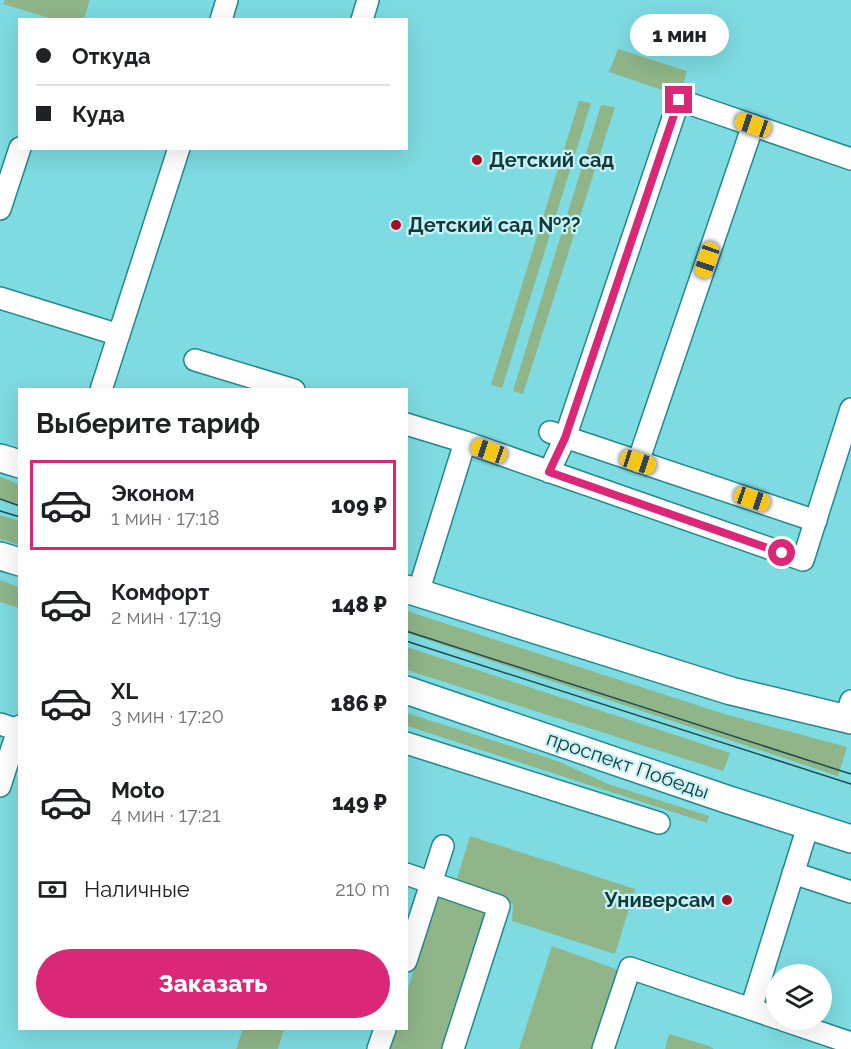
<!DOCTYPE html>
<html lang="ru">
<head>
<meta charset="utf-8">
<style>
	body { margin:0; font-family:Raleway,sans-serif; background:#f6f6f6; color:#202124; height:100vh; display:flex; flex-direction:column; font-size:22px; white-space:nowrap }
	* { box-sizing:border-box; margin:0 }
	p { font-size:20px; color:#757577 }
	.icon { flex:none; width:33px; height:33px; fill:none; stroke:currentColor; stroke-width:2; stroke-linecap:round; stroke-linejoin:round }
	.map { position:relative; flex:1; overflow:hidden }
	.panel { position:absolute; left:18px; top:388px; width:390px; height:642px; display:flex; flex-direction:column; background:#fff; border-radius:0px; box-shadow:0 6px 24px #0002 }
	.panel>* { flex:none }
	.top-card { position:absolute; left:18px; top:18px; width:390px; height:132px; border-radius:0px; box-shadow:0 6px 24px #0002; display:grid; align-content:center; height:132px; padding:0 18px; background:#fff }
	.tools { position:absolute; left:766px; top:964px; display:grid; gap:12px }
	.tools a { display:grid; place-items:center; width:66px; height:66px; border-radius:50%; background:#fff; box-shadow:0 6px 24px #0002; font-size:30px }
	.end { position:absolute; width:27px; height:27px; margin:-14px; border:8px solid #db2777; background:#fff; box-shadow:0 0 0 3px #fff }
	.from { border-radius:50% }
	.bubble { position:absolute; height:42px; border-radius:21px; background:#fff; box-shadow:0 6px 24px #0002; font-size:20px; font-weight:800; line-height:42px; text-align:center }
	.car { position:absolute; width:18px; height:36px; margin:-18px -9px; border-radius:8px; box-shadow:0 0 4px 2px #0007; background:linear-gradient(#f5c518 24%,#345 0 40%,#f5c518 0 76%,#345 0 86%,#f5c518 0) }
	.top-card b { display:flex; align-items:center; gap:21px; height:57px; font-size:22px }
	.top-card b+b { border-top:2px solid #e0e0e0 }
	.top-card i { width:15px; height:15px; background:#202124 }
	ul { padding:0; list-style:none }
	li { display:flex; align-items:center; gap:18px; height:90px; margin:0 12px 9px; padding:0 6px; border:3px solid transparent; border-radius:0px }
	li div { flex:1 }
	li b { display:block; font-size:22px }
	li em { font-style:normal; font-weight:800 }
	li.selected { border-color:#db2777 }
	li>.icon { width:54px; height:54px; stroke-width:1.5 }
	h2 { padding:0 18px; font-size:27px; line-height:72px }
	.pay { display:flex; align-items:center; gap:15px; height:66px; padding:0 18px; font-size:22px }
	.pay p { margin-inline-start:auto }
	.action { display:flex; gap:12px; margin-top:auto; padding:12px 18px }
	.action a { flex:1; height:69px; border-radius:36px; background:#db2777; color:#fff; font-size:24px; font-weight:800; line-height:69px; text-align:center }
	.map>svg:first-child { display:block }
	.green { fill:#8fb589 }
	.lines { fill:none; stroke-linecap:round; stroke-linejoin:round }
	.minor-casing { stroke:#22888f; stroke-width:24 }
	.major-casing { stroke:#22888f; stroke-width:30 }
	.minor { stroke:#fff; stroke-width:21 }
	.major { stroke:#fff; stroke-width:27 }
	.tram { stroke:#1e4b4f; stroke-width:1.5 }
	.route { stroke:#db2777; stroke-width:8 }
	.poi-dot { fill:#a60d27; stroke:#c8f3f6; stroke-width:2 }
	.labels { text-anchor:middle; stroke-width:4.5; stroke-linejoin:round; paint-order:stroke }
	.poi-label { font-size:20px; font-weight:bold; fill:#123a3d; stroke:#c8f3f6; text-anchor:start }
	.street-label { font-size:20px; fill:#123a3d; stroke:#c8f3f6 }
</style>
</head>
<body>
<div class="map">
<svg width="851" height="1049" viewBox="0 0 851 1049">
	<rect width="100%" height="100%" fill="#7ddbe1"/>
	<path class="green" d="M5 0H90L84 19H53L3 4Z
		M618 49 687 71 680 96 609 72Z
		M579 101 591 103 502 388 491 385Z
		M601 105 615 107 523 394 513 391Z
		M0 477 19 484V505L0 498Z
		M0 515 19 521V545L0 539Z
		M0 580 19 587V608L0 602Z
		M407 611 724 714 847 747 838 776 407 633Z
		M407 647 730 753 723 771 407 670Z
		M407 713 560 762 608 784 709 816 707 823 407 726Z
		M470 836 635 889 615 954 512 921 513 904 455 885Z
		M437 895 486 912 442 1049H388L394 1029H406L407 992Z
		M552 946 621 971 595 1049H519Z
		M243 1029H284L278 1049H236Z
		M669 1034 709 1046 714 1049H665Z"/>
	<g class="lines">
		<defs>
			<path id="minor" d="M221 20 227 0
				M362 20 368 0
				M0 209 20 148
				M0 298 119 335
				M195 360 294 390
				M101 390 179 148
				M406 424 465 442 418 593
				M550 432 816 521
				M465 442 803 560 851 409
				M638 462 753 125
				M549 472 565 438 679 100 851 159
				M846 718 851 701
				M0 724 18 730
				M20 726 12 748 20 750
				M406 743 659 823
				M0 786 12 748
				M793 873 851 892
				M406 874 499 906 453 1049
				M406 961 443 846
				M777 1018 751 1009 808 826
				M783 1020 851 1043
				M378 1049 385 1029
				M603 1049 630 968 751 1009"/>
			<path id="major" d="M0 458 20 464
				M0 556 20 562
				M406 589 731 691 851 720
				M406 690 726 799 851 839"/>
		</defs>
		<use href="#minor" class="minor-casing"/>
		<use href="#major" class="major-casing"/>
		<use href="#minor" class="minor"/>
		<use href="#major" class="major"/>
		<path class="tram" d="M0 499 20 506
			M0 511 20 517
			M406 631 851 774
			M406 641 851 784"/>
	</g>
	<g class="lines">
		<path class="route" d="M679 100 565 438 549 472 782 553"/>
	</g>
	<g class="poi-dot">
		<circle cx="477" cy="160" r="6"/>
		<circle cx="396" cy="225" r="6"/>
		<circle cx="727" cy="900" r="6"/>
	</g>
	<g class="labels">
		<g class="poi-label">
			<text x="489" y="167">Детский сад</text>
			<text x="408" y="232">Детский сад №??</text>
			<text x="715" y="907" text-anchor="end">Универсам</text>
		</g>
		<g class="street-label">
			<text transform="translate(628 765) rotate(19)" y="7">проспект Победы</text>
		</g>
	</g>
</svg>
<div class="tools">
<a><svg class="icon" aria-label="layers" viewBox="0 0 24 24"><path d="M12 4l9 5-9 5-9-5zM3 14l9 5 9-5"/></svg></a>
</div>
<i class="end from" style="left:782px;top:553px"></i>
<i class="end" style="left:679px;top:100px"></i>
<div class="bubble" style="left:630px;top:14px;width:99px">1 мин</div>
<i class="car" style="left:753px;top:125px;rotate:289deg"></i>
<i class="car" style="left:707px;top:260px;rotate:199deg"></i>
<i class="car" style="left:489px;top:451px;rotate:289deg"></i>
<i class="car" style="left:638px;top:462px;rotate:108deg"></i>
<i class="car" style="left:752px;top:499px;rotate:109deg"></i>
<div class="top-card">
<b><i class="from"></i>Откуда</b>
<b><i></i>Куда</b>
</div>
<section class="panel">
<h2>Выберите тариф</h2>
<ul>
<li class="selected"><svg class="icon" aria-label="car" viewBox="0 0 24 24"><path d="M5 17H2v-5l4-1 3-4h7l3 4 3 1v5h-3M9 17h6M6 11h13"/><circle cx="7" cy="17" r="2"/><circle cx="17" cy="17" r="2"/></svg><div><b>Эконом</b><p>1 мин · 17:18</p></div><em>109 ₽</em></li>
<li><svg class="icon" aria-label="car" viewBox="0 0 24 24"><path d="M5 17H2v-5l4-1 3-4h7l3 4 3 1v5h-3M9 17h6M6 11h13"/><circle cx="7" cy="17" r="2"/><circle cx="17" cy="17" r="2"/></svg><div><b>Комфорт</b><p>2 мин · 17:19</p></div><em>148 ₽</em></li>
<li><svg class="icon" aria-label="car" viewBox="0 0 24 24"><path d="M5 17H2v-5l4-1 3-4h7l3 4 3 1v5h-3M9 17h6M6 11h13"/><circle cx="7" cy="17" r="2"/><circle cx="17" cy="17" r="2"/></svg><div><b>XL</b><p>3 мин · 17:20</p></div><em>186 ₽</em></li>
<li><svg class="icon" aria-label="car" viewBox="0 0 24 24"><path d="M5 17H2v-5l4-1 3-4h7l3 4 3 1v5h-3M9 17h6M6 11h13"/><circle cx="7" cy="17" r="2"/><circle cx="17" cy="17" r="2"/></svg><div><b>Moto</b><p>4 мин · 17:21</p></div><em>149 ₽</em></li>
</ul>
<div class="pay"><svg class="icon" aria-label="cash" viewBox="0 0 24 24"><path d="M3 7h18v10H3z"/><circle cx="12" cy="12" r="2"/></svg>Наличные<p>210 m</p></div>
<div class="action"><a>Заказать</a></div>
</section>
</div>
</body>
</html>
